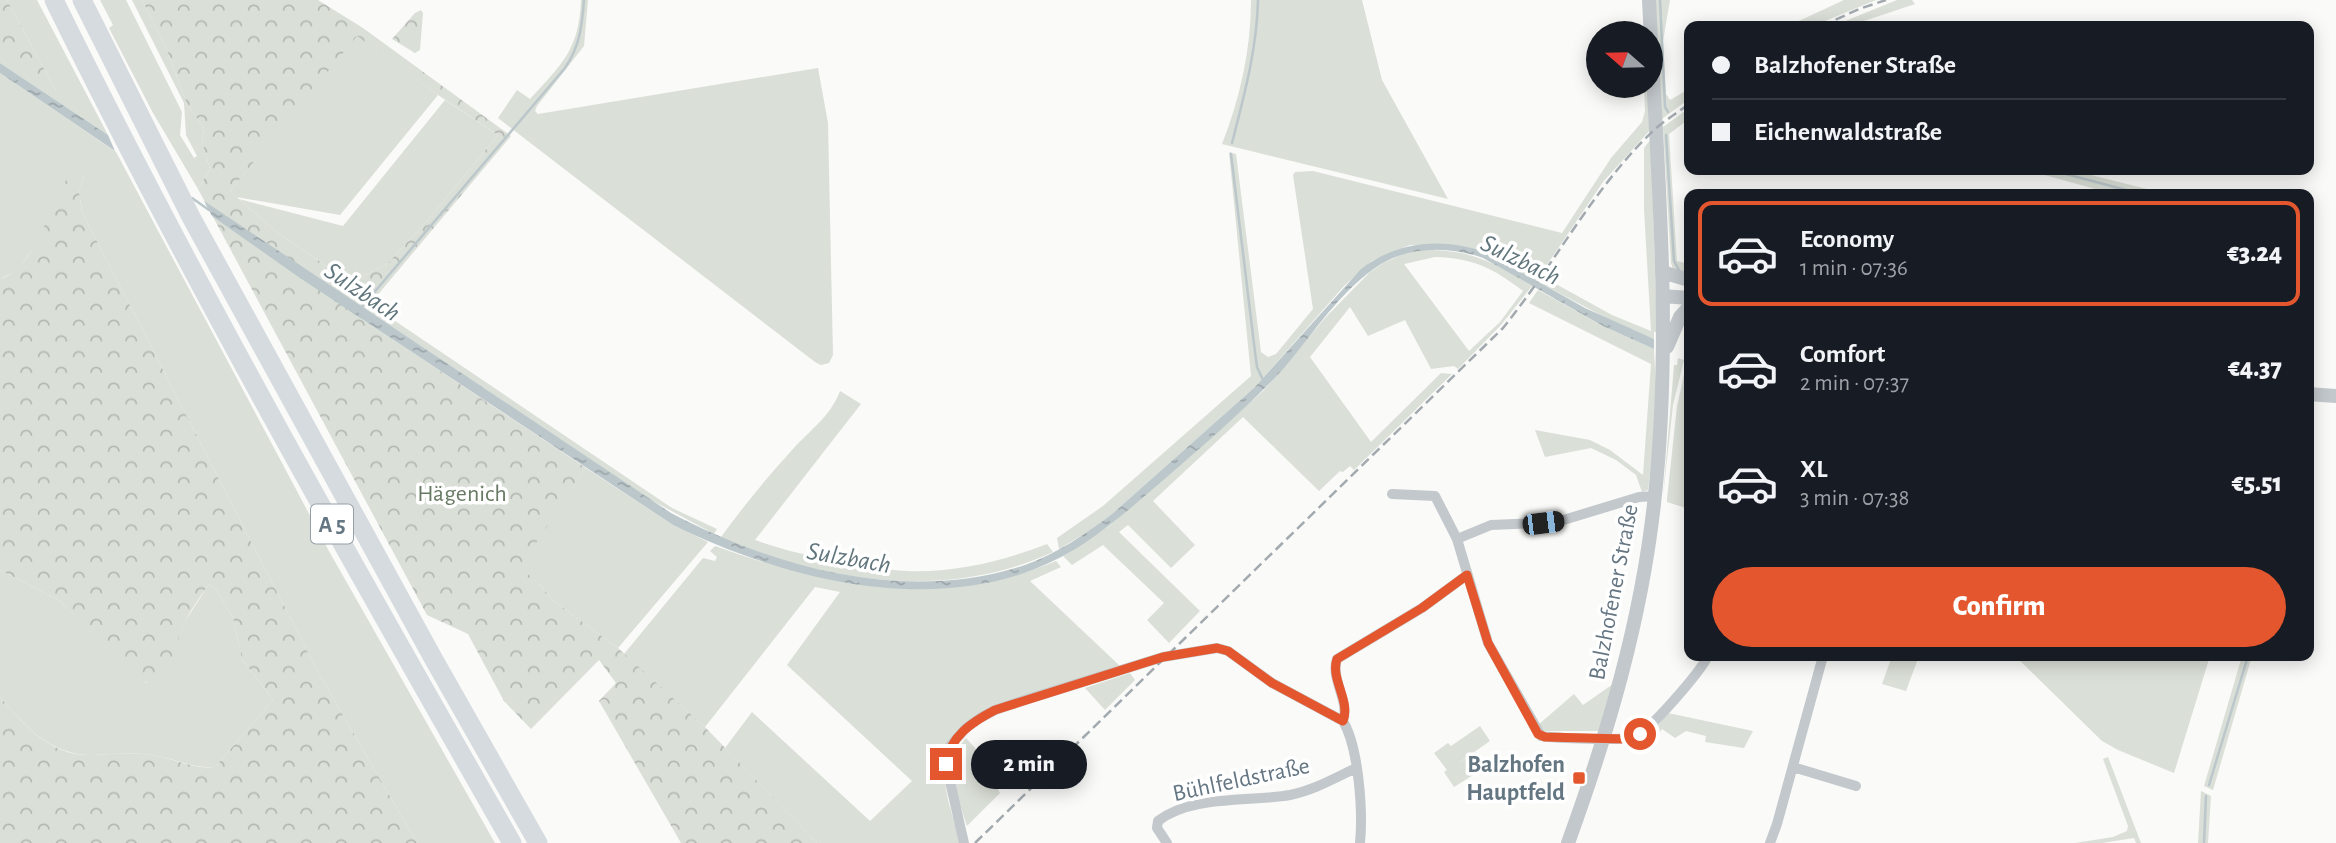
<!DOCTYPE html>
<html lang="en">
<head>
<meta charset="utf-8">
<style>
	body { margin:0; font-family:"Alegreya Sans",sans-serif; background:#242831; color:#f1f3f6; height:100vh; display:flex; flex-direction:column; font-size:26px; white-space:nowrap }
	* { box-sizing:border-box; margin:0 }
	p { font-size:23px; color:#9ea1a6 }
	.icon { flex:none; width:38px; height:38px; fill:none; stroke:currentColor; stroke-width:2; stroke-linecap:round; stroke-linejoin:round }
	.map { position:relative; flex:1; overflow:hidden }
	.sheet { position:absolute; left:1684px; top:189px; width:630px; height:472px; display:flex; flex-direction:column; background:#171b24; border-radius:14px; box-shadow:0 4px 18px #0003 }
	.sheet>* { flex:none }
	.banner { position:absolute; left:1684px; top:21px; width:630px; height:154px; border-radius:14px; box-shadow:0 4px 18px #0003; display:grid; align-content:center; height:154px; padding:0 28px; background:#171b24 }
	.needle { width:46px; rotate:290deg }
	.controls { position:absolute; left:1586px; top:21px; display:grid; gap:14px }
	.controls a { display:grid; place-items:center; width:77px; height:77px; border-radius:50%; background:#171b24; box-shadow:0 4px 18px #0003; font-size:35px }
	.end { position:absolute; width:32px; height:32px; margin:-16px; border:9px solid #e4572e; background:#fff; box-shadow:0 0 0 4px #fff }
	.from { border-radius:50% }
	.bubble { position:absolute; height:49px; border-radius:24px; background:#171b24; box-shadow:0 4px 18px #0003; font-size:23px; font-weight:800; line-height:49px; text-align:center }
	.car { position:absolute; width:21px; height:42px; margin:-21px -10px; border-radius:9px; box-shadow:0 0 5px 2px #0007; background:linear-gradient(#222 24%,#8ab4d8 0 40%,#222 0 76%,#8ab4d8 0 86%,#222 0) }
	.banner b { display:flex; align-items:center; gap:24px; height:66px; font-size:26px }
	.banner b+b { border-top:2px solid #363941 }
	.banner i { width:18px; height:18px; background:#f1f3f6 }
	ul { padding:12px 0 0; list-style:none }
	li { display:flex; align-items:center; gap:21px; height:105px; margin:0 14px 10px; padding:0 14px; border:4px solid transparent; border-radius:14px }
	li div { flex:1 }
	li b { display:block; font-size:26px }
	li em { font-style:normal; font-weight:800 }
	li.on { border-color:#e4572e }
	li>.icon { width:63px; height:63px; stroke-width:1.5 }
	.cta { display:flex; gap:14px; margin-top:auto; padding:14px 28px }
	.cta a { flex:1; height:80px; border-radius:42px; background:#e4572e; color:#fff; font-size:28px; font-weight:800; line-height:80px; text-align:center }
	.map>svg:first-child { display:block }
	.green { fill:#dadfd7; fill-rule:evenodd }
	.forest { fill:url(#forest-crowns); fill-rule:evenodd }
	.water { fill:url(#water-ripples) }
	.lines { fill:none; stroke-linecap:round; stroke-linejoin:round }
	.stream { stroke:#bbc7cb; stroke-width:2.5 }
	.minor { stroke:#c3c8cc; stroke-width:10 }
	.tertiary { stroke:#c3c8cc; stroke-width:14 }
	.motorway { stroke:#d6dbdf; stroke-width:19 }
	.rail { stroke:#a2aab0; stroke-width:2.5; stroke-dasharray:10 5; stroke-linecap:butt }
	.route { stroke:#e4572e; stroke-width:9 }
	.poi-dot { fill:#e4572e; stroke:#fff; stroke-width:2.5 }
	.labels { text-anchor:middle; stroke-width:7; stroke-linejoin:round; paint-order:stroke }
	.shield { fill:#fff; stroke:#939fa8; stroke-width:2 }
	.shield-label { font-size:23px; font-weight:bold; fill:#657683 }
	.park-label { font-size:24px; fill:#687a64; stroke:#fff }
	.street-label { font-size:24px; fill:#657683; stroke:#fff }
	.poi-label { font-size:24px; font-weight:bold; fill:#657683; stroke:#fff; text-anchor:end }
	.water-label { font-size:26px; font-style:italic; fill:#60757c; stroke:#fff }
</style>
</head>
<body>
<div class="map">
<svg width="2336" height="843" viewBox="0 0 2336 843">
	<defs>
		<pattern id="forest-crowns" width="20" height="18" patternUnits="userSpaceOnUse" patternTransform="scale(1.75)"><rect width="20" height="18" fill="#dadfd7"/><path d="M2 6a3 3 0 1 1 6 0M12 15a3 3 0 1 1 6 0" fill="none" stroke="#b4b9b4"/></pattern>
		<pattern id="water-ripples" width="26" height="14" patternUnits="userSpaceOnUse" patternTransform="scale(1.75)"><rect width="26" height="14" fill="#bbc7cb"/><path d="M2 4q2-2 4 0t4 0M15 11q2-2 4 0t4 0" fill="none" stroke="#9ca6aa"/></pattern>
	</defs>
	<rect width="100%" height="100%" fill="#fafaf8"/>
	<path class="green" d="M7 0H37L108 135 0 63V55L57 93Z
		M100 0H126L182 112 180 135 194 158 197 156 186 135 184 103 132 0H142L165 45 187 104 204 128 202 142 210 169 198 189 153 113 109 28 113 25Z
		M581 0H588L584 46 537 106 535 111 538 114 818 68 828 123 833 355 829 363 821 365 815 362 498 118 517 90 530 99C562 64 579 50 581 0Z
		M1251 0H1362L1382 80 1448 199 1222 144C1240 98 1251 50 1251 0Z
		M1655 0H1670L1663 41 1666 94 1670 100 1689 89V99L1662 119Z
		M1844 0H1876L1813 26H1788Z
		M1897 0H1912L1915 4 1858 23 1855 26H1833Z
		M357 35 438 95 340 215 236 197 230 191Z
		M0 73 116 152 330 553 495 843H417L318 672 82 212 79 191 84 176 17 271 0 279Z
		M1644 86H1647L1651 129 1603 182 1536 281 1485 252 1410 245 1372 261 1344 286 1255 387 1112 514 1091 530 1059 549 1057 538 1103 506 1251 376 1229 152 1236 154 1261 352 1268 357 1276 354 1313 309 1293 175 1295 172 1313 171 1562 233 1611 158 1642 122 1645 111Z
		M445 100 498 135 427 221 386 265 350 282 275 231 239 199 343 226Z
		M1689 108V119L1669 134 1677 261 1689 264V277L1673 269 1671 263 1663 127Z
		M1651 139 1657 332H1654V339L1612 321 1542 284 1545 278 1612 315 1651 331 1644 209V148Z
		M2027 170H2071L2167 194H2095V189Z
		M1423 250C1472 250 1491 261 1532 286L1501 325 1458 369 1454 366 1431 369 1405 320 1368 336 1350 307 1310 357 1371 442 1441 373 1452 374 1354 470 1350 466 1343 472 1340 471 1319 491 1243 417 1153 501 1195 545 1171 568 1128 525 1119 532 1200 611 1169 643 1147 620 1164 603 1103 545 1072 565 1063 556 1109 526 1263 391 1325 318 1369 273 1383 263 1403 254ZM1435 257C1473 258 1493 268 1523 291L1500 322 1469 351 1404 264Z
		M1538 290 1603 326 1654 349 1657 410 1648 490 1642 492 1636 475 1616 460 1591 448 1545 457 1535 430 1590 440 1610 450 1643 475 1651 364 1529 303Z
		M370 304 672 508 717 529 714 534 644 496 367 310Z
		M1678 358 1684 360 1673 405 1663 497 1674 365H1677Z
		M1687 362H1689V509L1667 502V499L1677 406Z
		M840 391 861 404 755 540C782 550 810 556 838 561 860 565 884 570 907 571 955 573 1003 561 1047 544L1053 552C948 601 825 583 721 537 743 507 767 477 793 449 811 429 830 417 840 391Z
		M586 468 673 525 708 542 618 648 554 601 540 585 519 567Z
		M715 546C826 586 944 608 1056 561L1061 567 1030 581 1121 667 959 729 943 771 948 800 960 843H817L725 748 752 712 870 821 912 781 787 665 840 592 815 587 705 727 624 654 703 558 715 561 717 557 710 551Z
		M0 570 60 601 138 681 147 683 169 664 184 623 209 584 216 589 233 618 242 659 273 700 215 767C193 769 174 758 152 755 131 752 113 754 93 755 51 756 25 726 0 697Z
		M1892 656H1919L1906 691 1882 684Z
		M2015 656H2210L2174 773 2118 750 2102 741Z
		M2242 656H2252L2213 790 2204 786Z
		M1130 673 1135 680 1105 710 1085 688Z
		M1616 682 1601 731H1541L1538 725 1574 694 1583 705Z
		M1668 713 1753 731 1744 748 1705 742 1706 736 1686 731 1675 738 1662 729 1652 745 1646 739Z
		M1480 726 1490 741 1457 764 1476 752 1486 767 1454 787 1444 772 1447 770 1434 753 1448 743 1451 746Z
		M966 738 975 748 1000 793 967 826C958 797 943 763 966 738Z
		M2108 757 2141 843H2136L2134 838 2102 843H2075L2113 837 2127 831 2128 826 2103 759Z
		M2201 791 2211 796 2208 843H2198Z"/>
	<path class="forest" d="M0 0H7L57 93 53 95 0 57Z
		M142 0H318L363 28 511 136 370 304 362 319 586 468 520 567 540 585 554 601 618 648 705 727 817 843H681L599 701 616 683 599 660 531 729 504 701 468 634 427 615 198 189 210 169 202 142 204 128 187 104 165 45ZM357 36 438 95 498 135 427 221 386 265 350 282 275 231 230 191Z
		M421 10 423 13 420 50 415 53 392 39 415 13Z
		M79 171 84 176 79 191 82 212 318 672 417 843H0V697C25 726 51 757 93 755 113 754 131 752 152 755 174 758 193 770 215 767L273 700 242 659 233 618 216 589 209 584C201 596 191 609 185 622 174 644 171 689 138 682L60 601 0 570V279C35 270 50 201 71 173Z"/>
	<path class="water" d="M0 63 108 135 115 151 0 73Z
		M204 201 671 513C778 569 907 604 1025 565 1056 554 1086 534 1112 514L1255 387 1361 269C1398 241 1442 237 1485 252L1585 308 1654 339V349L1603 326 1483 258C1451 246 1411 246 1381 264 1341 289 1314 333 1284 368 1248 407 1208 441 1168 476 1127 511 1087 549 1035 569 920 614 779 577 673 525L300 278 212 216Z"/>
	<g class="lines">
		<path class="stream" d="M1660 0 1665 107 1668 112
			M1666 135 1674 261 1679 270
			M1232 143C1244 96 1257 49 1258 0
			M1231 154 1255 352 1257 367 1263 380
			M2051 170 2141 194
			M192 198 209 210
			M360 309 565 68C580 46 582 26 584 0
			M2209 785 2248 656
			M2204 843 2206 796"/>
		<path class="minor" d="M1392 494 1435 496 1457 539 1488 643 1541 736C1554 738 1624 741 1634 737 1649 732 1700 672 1708 656
			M1457 539 1491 525 1557 522 1639 497 1655 496
			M1343 721C1350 701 1330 679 1337 659L1422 608 1467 575
			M1793 767 1856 786
			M964 843 946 764 950 746 966 728 980 718 995 710 1028 699 1163 657 1217 648 1228 651 1272 683 1343 721C1359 748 1363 812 1360 843
			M1167 843 1157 828 1158 821C1191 795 1250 802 1290 795 1314 790 1335 778 1356 768
			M1770 843 1777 824 1823 656"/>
		<path class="tertiary" d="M1662 272 1689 280
			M1663 296 1689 298
			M1667 347 1680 317 1689 307
			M2308 394 2336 396
			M1568 843C1608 733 1641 621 1654 504 1673 336 1657 168 1649 0"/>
		<path class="motorway" d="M54 0C195 287 354 566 512 843
			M82 0 191 217 433 658 538 843"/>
		<path class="rail" d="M1822 26 1859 9 1886 0
			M975 843 1503 328C1555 264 1593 188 1654 130 1664 121 1677 113 1689 104"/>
	</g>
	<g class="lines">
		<path class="route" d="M946 764C950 736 972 722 995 710L1163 657 1217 648 1228 651 1272 683 1343 721C1351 701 1330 679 1337 659L1422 608 1467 575 1488 643 1538 734 1545 737 1625 739 1640 734"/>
	</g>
	<rect class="poi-dot" x="1572" y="771" width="14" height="14" rx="3.5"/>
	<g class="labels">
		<rect class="shield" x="311" y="504.5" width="42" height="39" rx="5"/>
		<g class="shield-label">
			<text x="332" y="532">A 5</text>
		</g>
		<g class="park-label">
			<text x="462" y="501">Hägenich</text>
		</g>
		<g class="street-label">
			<text transform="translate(1613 592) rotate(-79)" y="8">Balzhofener Straße</text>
			<text transform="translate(1241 779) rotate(-12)" y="8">Bühlfeldstraße</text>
		</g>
		<g class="poi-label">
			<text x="1565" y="772">Balzhofen<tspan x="1565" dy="28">Hauptfeld</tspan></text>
		</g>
		<g class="water-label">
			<text transform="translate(1521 259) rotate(26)" y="9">Sulzbach</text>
			<text transform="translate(363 291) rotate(34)" y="9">Sulzbach</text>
			<text transform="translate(849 557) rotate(10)" y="9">Sulzbach</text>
		</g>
	</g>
</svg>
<div class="controls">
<a><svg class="needle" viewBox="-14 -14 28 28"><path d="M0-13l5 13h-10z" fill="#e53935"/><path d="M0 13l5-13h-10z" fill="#9ea1a6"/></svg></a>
</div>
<i class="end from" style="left:1640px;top:734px"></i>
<i class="end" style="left:946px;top:764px"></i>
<div class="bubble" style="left:971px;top:740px;width:116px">2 min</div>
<i class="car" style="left:1543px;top:523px;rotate:83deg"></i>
<div class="banner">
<b><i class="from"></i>Balzhofener Straße</b>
<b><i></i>Eichenwaldstraße</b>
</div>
<section class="sheet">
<ul>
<li class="on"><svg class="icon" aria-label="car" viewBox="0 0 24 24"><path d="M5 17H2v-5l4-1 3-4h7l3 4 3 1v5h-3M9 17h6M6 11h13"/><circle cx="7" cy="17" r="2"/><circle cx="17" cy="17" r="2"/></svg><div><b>Economy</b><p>1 min · 07:36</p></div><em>€3.24</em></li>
<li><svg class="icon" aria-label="car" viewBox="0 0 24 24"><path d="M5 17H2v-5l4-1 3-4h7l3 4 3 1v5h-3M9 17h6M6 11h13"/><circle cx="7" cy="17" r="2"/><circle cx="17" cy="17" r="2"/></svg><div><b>Comfort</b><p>2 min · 07:37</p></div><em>€4.37</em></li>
<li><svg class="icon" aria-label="car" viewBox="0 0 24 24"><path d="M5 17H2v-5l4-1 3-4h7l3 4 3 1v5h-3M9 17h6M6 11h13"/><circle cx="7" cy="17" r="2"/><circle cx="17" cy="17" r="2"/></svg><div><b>XL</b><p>3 min · 07:38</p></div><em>€5.51</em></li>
</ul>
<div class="cta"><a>Confirm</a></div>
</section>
</div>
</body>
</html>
